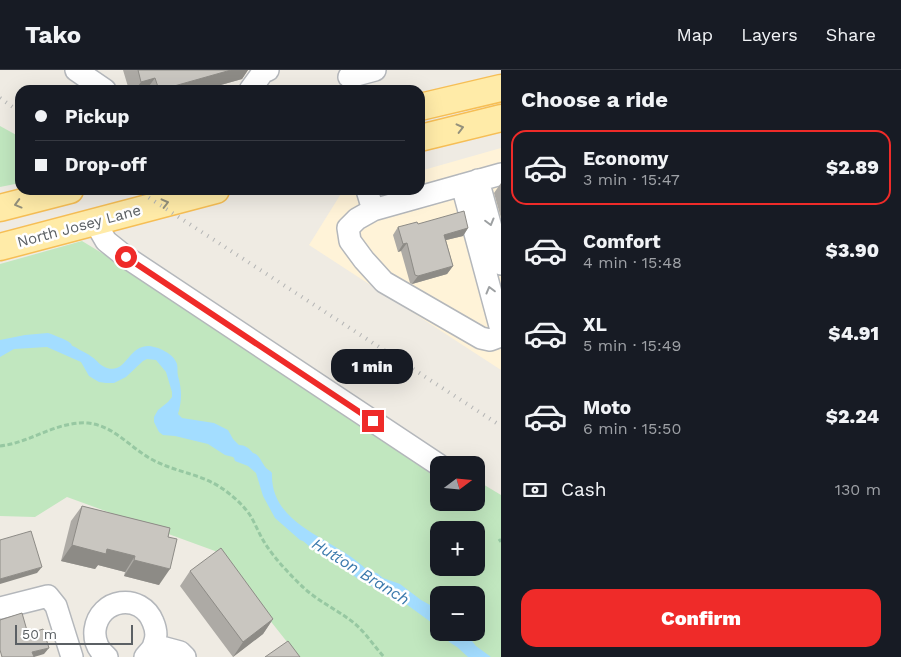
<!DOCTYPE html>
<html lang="en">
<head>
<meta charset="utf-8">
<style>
	body { margin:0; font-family:"Work Sans",sans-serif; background:#20242c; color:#f1f3f6; height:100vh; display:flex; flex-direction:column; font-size:19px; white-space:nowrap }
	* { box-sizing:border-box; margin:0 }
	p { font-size:16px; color:#9ea1a6 }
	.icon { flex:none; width:28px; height:28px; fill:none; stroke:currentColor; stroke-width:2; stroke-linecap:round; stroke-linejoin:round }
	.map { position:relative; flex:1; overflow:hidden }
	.drawer { display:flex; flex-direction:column; background:#171b24; width:400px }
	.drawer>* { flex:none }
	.hud { position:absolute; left:15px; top:15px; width:410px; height:110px; border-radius:15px; box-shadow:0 5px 20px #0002; display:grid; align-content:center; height:110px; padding:0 20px; background:#171b24 }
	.needle { width:32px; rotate:74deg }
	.fabs { position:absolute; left:430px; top:386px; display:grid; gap:10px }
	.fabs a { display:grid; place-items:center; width:55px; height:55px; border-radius:10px; background:#171b24; box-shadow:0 5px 20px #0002; font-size:25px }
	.scale { position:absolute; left:15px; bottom:12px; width:118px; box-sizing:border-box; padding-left:5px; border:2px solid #5b6064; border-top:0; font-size:14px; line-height:18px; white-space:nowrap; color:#5b6064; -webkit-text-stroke:4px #fff; paint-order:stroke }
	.end { position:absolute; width:22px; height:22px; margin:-11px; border:6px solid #ef2b29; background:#fff; box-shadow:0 0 0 2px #fff }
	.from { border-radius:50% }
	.bubble { position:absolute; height:35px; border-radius:15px; background:#171b24; box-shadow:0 5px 20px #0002; font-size:16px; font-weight:800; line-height:35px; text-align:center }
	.hud b { display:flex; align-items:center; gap:18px; height:48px; font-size:19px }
	.hud b+b { border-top:1px solid #363941 }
	.hud i { width:12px; height:12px; background:#f1f3f6 }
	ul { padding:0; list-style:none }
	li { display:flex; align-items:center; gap:15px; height:75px; margin:0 10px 8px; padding:0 10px; border:2px solid transparent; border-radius:15px }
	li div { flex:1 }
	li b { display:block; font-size:19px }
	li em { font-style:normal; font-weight:800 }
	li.active { border-color:#ef2b29 }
	li>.icon { width:45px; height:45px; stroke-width:1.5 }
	h2 { padding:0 20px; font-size:22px; line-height:60px }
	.pay { display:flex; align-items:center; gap:12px; height:55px; padding:0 20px; font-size:19px }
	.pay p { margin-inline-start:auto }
	.button { display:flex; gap:10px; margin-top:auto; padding:10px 20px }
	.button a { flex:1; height:58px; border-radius:15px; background:#ef2b29; color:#fff; font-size:20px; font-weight:800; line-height:58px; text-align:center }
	header { display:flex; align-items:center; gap:30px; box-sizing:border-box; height:70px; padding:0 25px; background:#171b24; border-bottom:1px solid #363941 }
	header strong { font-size:24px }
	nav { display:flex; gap:28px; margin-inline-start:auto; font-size:18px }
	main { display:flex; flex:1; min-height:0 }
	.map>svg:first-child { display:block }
	.commercial { fill:#fff3d8 }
	.green { fill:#c1e7bf; fill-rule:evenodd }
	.water { fill:#a3ddff }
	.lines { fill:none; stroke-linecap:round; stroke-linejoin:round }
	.minor-casing { stroke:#b4b7bb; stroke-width:24 }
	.major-casing { stroke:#f6be55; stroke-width:29 }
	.path { stroke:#97c8a2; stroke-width:3; stroke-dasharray:5 2.5; stroke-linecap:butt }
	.minor { stroke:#fff; stroke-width:21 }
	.major { stroke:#ffeba8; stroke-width:26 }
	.rail { stroke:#b4b5b5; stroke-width:4; stroke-dasharray:1 6; stroke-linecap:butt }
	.wall { fill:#adaaa5 }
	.shaded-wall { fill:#8d8b86 }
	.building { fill:#c9c6c0; stroke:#8d8b86 }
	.oneway { stroke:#94917c }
	.oneway2 { stroke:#9da0a2 }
	.route { stroke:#ef2b29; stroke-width:6 }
	.labels { text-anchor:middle; stroke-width:5; stroke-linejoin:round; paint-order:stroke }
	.street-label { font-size:15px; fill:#5b6064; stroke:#fff }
	.water-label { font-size:16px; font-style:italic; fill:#3a79ac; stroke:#fff }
</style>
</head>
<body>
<header>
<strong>Tako</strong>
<nav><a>Map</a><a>Layers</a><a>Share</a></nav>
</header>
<main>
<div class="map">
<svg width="501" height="587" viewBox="0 0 501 587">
	<rect width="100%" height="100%" fill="#efebe3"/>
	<path class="commercial" d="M501 78V300L309 175 342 122 350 120H420V101Z"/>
	<path class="green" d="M0 56 20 67V113L0 117Z
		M82 171 452 395H439V432H476V410L501 425V587H299L215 481 67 427 35 447 0 446V194ZM439 460H476V498H439ZM439 525H476V562H439Z"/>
	<path class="water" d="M48 263C54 265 64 269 69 272 75 277 68 274 75 277 81 281 87 283 92 287 97 290 100 296 107 298 127 304 127 276 149 276 159 277 174 284 177 294 178 298 177 302 178 306 182 320 182 330 178 344L182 348 214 353 228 360 233 369 239 375C245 375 249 378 253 383 260 385 261 392 266 398 267 399 271 401 272 403 270 457 336 468 367 500L371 502 377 503 383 508 400 514 421 530 439 540V558L395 526 371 516 368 513 358 509 329 486 309 476 303 471 300 470 275 448 263 426 256 403 248 396 235 391 234 388 233 387 225 385 208 374 175 366 163 365 159 362 154 352V347L158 340 168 332 172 327V322L166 302 156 290 147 289 143 291 126 307 114 313H106L99 312 89 306 81 292 47 277 14 279 0 287V270L25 265Z
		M443 563H462L468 566 476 576 491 587H468L457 577 449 572 446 565Z"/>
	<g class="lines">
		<defs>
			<path id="minor" d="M76 0 105 20
				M349 7 375 0
				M250 20 263 2 268 0
				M478 110 501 194
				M367 120 373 140 501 104
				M373 140 357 149 348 158 350 171 364 190 384 212 481 268 490 270 498 267 501 260 462 115
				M95 152 106 171 126 187 439 395
				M0 538 48 526 56 536 72 587
				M154 575 180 582 185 587
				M107 587C98 580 94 571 95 560 99 528 141 522 153 552 156 559 157 567 154 574 153 579 148 583 145 587"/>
			<path id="major" d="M420 37 501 18
				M420 68 501 48
				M0 138 70 120
				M0 177 216 120"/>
		</defs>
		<use href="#minor" class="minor-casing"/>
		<use href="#major" class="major-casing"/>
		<path class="path" d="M0 376C30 373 56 351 88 353 115 356 130 378 153 390 175 402 202 404 223 419 233 426 243 435 250 445 256 455 260 466 266 475 276 490 291 506 304 518 319 532 338 540 354 553 365 562 374 576 384 587
			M499 469 501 472"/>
		<use href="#minor" class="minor"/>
		<use href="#major" class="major"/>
		<path class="rail" d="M0 28 20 42
			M137 120 501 356"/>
	</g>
	<path class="wall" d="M123 0H248L242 9 203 20H129Z
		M501 113V148L494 123Z
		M398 157 468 158 463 166 446 170 453 196 447 204 412 214 410 213 401 181 398 182 393 165Z
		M82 436 170 458 159 515 124 506 125 502 98 495 95 499 61 491 71 451Z
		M190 501 273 549 263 564 233 587 180 516Z"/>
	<path class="shaded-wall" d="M231 0H248L242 9 203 20H160Z
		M155 8 146 20H135L141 12Z
		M468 158 463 166 438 172 444 165Z
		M407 173 401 181 398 182 403 174Z
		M453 196 447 204 412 214 418 206Z
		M72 475 107 479 135 486 125 502 98 495 95 499 61 491Z
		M134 490 170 499 159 515 124 506Z
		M42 497 37 503 0 514V509Z
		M273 549 263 564 233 587 243 572Z
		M49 578 44 584 34 587 32 582Z"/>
	<path class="building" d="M138 0H231L160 20H159L155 8 141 12Z
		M464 141 468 158 444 165 453 196 418 206 415 205 407 173 403 174 398 157 417 152 418 154Z
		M82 436 170 458 168 467 177 469 170 499 134 490 135 486 107 479 106 484 72 475Z
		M31 461 42 497 0 509V470Z
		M221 478 273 549 243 572 190 501Z
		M22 543 28 564 43 559 49 578 32 582 34 587H2L0 580V550Z
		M288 571 300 587H265Z"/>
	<defs><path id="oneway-chevron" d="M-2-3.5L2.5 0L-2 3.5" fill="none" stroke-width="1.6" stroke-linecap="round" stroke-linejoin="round" transform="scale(1.25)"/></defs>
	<g class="oneway">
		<use href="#oneway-chevron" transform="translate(460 58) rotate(-14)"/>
		<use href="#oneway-chevron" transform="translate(165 133) rotate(-14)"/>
		<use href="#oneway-chevron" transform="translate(18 134) rotate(165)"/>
	</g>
	<g class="oneway2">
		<use href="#oneway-chevron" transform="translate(490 152) rotate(75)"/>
		<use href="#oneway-chevron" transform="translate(490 220) rotate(-105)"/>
	</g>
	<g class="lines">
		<path class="route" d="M126 187 373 351"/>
	</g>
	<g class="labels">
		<g class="street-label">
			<text transform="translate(79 156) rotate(-15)" y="5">North Josey Lane</text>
		</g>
		<g class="water-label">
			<text transform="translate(361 501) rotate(32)" y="6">Hutton Branch</text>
		</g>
	</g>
</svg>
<div class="fabs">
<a><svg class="needle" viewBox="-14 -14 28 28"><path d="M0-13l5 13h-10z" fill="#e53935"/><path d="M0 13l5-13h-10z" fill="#9ea1a6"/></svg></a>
<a>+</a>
<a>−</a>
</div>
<div class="scale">50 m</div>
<i class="end from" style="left:126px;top:187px"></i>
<i class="end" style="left:373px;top:351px"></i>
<div class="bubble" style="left:331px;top:279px;width:82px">1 min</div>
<div class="hud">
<b><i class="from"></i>Pickup</b>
<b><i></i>Drop-off</b>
</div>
</div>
<section class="drawer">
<h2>Choose a ride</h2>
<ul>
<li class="active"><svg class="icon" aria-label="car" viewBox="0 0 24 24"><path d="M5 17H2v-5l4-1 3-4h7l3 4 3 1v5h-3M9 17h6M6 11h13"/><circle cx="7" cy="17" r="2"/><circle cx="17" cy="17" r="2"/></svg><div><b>Economy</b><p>3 min · 15:47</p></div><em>$2.89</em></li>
<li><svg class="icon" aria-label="car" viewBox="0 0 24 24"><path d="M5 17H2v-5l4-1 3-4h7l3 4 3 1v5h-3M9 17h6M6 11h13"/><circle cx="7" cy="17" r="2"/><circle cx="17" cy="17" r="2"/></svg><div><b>Comfort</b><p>4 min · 15:48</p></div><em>$3.90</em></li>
<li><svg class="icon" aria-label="car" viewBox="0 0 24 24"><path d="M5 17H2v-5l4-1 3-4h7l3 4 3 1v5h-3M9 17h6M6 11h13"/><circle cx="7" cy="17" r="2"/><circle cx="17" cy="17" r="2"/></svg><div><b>XL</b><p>5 min · 15:49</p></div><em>$4.91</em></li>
<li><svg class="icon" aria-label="car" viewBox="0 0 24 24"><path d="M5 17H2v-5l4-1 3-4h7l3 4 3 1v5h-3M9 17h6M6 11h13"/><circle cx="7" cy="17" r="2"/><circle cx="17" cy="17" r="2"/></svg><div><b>Moto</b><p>6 min · 15:50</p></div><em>$2.24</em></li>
</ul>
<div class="pay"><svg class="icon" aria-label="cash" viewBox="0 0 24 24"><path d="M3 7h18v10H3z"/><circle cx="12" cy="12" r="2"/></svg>Cash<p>130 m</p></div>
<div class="button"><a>Confirm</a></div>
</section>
</main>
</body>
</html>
